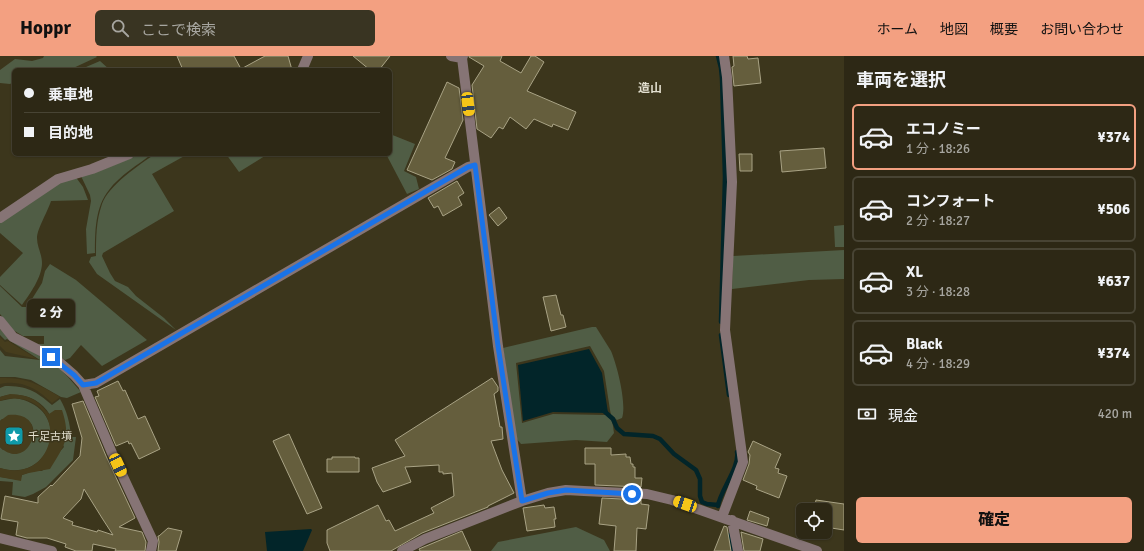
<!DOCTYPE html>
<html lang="ja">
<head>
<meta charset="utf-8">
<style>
	body { margin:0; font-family:Signika,"Noto Sans JP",sans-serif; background:#393422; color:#f1f3f6; height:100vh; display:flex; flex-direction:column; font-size:15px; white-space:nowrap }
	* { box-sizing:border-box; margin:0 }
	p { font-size:13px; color:#a7a6a0 }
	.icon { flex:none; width:22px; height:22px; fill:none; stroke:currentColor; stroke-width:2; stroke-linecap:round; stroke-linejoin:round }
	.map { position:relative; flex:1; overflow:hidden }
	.panel { display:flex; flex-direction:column; background:#2d2815; width:300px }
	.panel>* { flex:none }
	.banner { position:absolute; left:12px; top:12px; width:380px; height:88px; border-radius:6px; box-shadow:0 1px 3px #0004,0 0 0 1px #484434; display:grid; align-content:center; height:88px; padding:0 12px; background:#2d2815 }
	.tools { position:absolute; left:796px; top:447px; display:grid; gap:8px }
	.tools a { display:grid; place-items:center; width:36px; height:36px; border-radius:6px; background:#2d2815; box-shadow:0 1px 3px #0004,0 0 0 1px #484434; font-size:20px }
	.end { position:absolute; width:18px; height:18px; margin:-9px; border:5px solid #1a73e8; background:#fff; box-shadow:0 0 0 2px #fff }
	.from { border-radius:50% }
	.bubble { position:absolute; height:28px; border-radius:6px; background:#2d2815; box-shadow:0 1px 3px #0004,0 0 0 1px #484434; font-size:13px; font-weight:800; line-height:28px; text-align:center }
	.car { position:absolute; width:12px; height:24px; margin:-12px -6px; border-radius:5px; box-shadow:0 0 3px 1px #0007; background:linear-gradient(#f5c518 24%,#345 0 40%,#f5c518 0 76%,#345 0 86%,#f5c518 0) }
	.banner b { display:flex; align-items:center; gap:14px; height:38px; font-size:15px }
	.banner b+b { border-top:1px solid #484434 }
	.banner i { width:10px; height:10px; background:#f1f3f6 }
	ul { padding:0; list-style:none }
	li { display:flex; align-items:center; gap:12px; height:66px; margin:0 8px 6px; padding:0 4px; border:2px solid #484434; border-radius:6px }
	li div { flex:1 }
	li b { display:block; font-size:15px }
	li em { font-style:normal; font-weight:800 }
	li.selected { border-color:#f3a081 }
	li>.icon { width:36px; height:36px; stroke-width:1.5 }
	h2 { padding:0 12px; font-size:18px; line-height:48px }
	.pay { display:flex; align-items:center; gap:10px; height:44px; padding:0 12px; font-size:15px }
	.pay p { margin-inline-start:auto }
	.cta { display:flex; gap:8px; margin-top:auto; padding:8px 12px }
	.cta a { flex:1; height:46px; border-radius:6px; background:#f3a081; color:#111; font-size:16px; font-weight:800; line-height:46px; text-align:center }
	header { display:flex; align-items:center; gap:24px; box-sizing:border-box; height:56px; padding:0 20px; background:#f3a081; color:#111 }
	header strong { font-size:19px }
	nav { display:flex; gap:22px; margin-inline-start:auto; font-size:14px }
	.search { width:280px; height:36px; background:#393422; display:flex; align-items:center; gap:10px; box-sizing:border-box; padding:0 14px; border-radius:6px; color:#a7a6a0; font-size:15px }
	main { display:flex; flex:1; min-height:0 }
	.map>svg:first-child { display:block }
	.green { fill:#505d45 }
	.sand { fill:#463d1d }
	.water { fill:#022529 }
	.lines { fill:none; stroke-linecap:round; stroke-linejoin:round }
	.stream { stroke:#022529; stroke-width:4.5 }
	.building { fill:#655e3d; stroke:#a9a385; fill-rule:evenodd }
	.minor { stroke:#867475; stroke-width:10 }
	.route { stroke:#1a73e8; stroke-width:5 }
	.labels { text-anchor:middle; stroke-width:3; stroke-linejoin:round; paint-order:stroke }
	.poi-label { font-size:11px; fill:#e2dfcf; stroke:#3c361c; text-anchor:start }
	.neighbourhood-label { font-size:12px; font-weight:bold; fill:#e2dfcf; stroke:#3c361c }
</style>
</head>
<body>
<header>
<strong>Hoppr</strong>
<div class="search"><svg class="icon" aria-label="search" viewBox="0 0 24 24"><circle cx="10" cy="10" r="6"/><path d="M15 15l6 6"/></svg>ここで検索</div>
<nav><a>ホーム</a><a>地図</a><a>概要</a><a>お問い合わせ</a></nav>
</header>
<main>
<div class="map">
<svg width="844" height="495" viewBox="0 0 844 495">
	<rect width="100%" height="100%" fill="#3c361c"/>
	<path class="green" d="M44 0H96L97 1 69 14H14V26L10 28 0 27V14L15 3 32 5 43 2Z
		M100 5 110 14H79Z
		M390 78 415 88 404 115 416 121 419 133 407 138 386 98H390Z
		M141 98H152C139 108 119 120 109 134 95 151 95 176 95 197L87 198 86 173 91 145 90 139 81 120 99 115Z
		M155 98H188L152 118 174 155 103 197 102 200 110 217 115 225 128 231 136 240 164 262 176 274 97 218 89 206 91 201 96 200C96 182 96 165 102 148 109 129 139 109 155 98Z
		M226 98H268L239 116Z
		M75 120 83 131 88 144 51 145C48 155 37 173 37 182 37 191 42 198 42 207 42 221 30 238 22 249L0 229V221L23 197 0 177V166L46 133Z
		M844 169V191H835L834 170Z
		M844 194V223L809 224 732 233 733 200Z
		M50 208 76 224 147 284 102 310 81 289 70 302 65 304 38 288H44V280H23L13 274 0 258V230L22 251H27L42 227 45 215Z
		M592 271H596C601 279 606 287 611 295 617 309 627 348 622 362L617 364 611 359 610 354 604 315 590 290 516 307 522 367 553 358 607 359C613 363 613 370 614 377L607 386 576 384 521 388 516 382 503 292Z
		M0 273 9 283 24 290 55 308 68 321 81 336 67 342 61 341 31 324 15 321H0V294L5 300 40 304 7 283 5 284 0 279Z
		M5 330C27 330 36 335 52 349L60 343C67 355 70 367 71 381H76L73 404 46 431 33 438 25 441 12 439 13 426 0 425V421L20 424 22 419 33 415H42L64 391C59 381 55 369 50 359 40 341 18 335 0 341V332Z
		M15 342C75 352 53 428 0 412V391L3 394 34 376 32 369 28 364 2 363 0 365V345Z
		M576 471 604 484 610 495H491L498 486Z"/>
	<path class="sand" d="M0 281 5 286 8 285 37 303 6 296 0 290Z
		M0 322C25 321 39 328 60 341L52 347C38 333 21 323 0 328Z
		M10 338C29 339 37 343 49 358L55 354H62C71 382 65 389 50 413 40 415 31 416 22 419L21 425 0 421V412C54 429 70 351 21 343 14 342 6 342 0 345V341Z
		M8 359C53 354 30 419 0 391V365Z"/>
	<path class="water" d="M589 293 602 317 608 357 553 356 523 365 518 309Z
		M311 473 312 474 303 495H267L265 476Z"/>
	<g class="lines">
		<path class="stream" d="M718 0 721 12 722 22 725 121 721 266
			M721 279 729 339
			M604 355 613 363 617 372 624 378 653 380 660 383 674 398 696 414 700 423V440L702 446 707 448 718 449
			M718 450C720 435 740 411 737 396
			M728 479 732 495"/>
	</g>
	<path class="building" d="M177 0H234L241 13 265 0H288L292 14H183Z
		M353 0H390L379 14H370Z
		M469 0H502L500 5 521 17 531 0H535L544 6 527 35 576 56 568 74 553 68 552 71 534 63 526 73 510 61 503 73 499 71 491 82 477 73 472 29 484 10 469 1Z
		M733 0H747L748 3 758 2 761 27 734 30 732 11 734 10Z
		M447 26 459 32 463 64 445 102 455 106 452 113 432 124 407 114Z
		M824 92 826 112 782 116 780 95Z
		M739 98H752V115H740Z
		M457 125 464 137 458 141 462 149 443 160 438 150 434 152 428 142Z
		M499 151 507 162 498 170 489 159Z
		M556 239 561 259H563L566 271 551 275 543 241Z
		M492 322 498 331V335L494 338 500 371H502L503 383 491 385 502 414 514 437 488 450V451L422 477 391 495H330L327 487V474L378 449 386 465 389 464 395 475 434 457 431 452 454 440 452 417 443 418V416H439V409L405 411 411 426 383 436 377 426 372 412 405 400 395 384Z
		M118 325 123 335 125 334 138 363 145 360 160 393 139 403 131 387 129 388 128 385 116 390 95 341 99 340 97 335Z
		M83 345 106 400 135 462 119 471 142 476 146 486 145 495H115L116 493 93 488 92 495H76L65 491 66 488 47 482H27L16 479 18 466 1 463 5 440 38 447V441L51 429 52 430 80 400 82 382 72 348ZM84 433 102 462 113 479 98 474 97 476 72 469 73 466 63 462 81 443Z
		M289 378 322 452 307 458 273 385Z
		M753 385 781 398 775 412 779 413 778 417 787 420 779 442 756 433 757 430 743 424 749 408 750 399 748 396Z
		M585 392H611V399L626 398V401H630L631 408H633V411H635V422H642L641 431 595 429V408H585Z
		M332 401H355V402H359V416H327V403H332Z
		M602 442 641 444V448L649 449 646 473 637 472 636 495H614L616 470 599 468Z
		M816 444 844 448V474L825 471 828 460 825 459V454H814Z
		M544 449 545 452 554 451 556 463H554L555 471 527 475 523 452Z
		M750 455 769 462 767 470 747 464Z
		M724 470 727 471 731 495H714Z
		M168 472 182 475 176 495H158L159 486 158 480H159Z
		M462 475 471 495H420L419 493Z
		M741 476 763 483 760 495H744Z"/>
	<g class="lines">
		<path class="minor" d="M451 0 462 2 463 0
			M462 2 498 290 522 445
			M302 14 308 0
			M0 162 58 123 92 113 129 98
			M0 265 13 281 43 296 59 306 74 319 83 329 112 397 153 485 151 495
			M83 329 96 327 468 111 475 109
			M722 461 743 406 725 274 732 126 727 21 724 0
			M732 464 738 495
			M0 482 52 495
			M402 495 425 483 522 445 548 437 566 434 584 435 647 438 672 444 817 495"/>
	</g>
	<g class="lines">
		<path class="route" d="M51 301 74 319 83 329 96 327 468 111 475 109 498 290 522 445 548 437 566 434 632 438"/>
	</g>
	<defs>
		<symbol id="sight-square" viewBox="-11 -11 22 22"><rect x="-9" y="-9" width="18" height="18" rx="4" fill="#0f9aa8" stroke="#3c361c"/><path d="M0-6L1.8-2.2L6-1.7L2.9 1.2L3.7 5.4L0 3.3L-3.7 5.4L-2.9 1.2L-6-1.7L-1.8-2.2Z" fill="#fff"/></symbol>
	</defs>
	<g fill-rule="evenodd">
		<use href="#sight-square" x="3" y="369" width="22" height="22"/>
	</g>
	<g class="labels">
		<g class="poi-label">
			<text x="28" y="384">千足古墳</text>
		</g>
		<g class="neighbourhood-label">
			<text x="650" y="36">造山</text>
		</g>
	</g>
</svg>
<div class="tools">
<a><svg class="icon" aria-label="locate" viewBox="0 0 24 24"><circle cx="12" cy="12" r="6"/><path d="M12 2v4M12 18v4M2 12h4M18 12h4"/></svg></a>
</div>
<i class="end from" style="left:632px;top:438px"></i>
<i class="end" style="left:51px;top:301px"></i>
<div class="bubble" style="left:27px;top:243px;width:48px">2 分</div>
<i class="car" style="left:468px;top:48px;rotate:173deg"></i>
<i class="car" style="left:118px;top:409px;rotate:155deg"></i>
<i class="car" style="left:685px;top:448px;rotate:289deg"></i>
<div class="banner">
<b><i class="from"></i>乗車地</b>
<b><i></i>目的地</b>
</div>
</div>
<section class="panel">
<h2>車両を選択</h2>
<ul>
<li class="selected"><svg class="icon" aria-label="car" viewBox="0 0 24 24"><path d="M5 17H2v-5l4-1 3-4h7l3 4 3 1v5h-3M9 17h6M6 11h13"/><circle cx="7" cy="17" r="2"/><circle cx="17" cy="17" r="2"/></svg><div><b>エコノミー</b><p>1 分 · 18:26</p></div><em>¥374</em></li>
<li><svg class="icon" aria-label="car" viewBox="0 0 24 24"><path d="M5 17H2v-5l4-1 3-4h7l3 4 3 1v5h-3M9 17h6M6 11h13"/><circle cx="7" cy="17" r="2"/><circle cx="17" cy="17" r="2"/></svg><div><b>コンフォート</b><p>2 分 · 18:27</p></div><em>¥506</em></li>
<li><svg class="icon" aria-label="car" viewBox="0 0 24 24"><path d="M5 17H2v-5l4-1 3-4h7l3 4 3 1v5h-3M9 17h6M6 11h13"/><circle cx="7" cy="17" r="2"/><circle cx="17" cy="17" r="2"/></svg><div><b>XL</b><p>3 分 · 18:28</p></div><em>¥637</em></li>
<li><svg class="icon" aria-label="car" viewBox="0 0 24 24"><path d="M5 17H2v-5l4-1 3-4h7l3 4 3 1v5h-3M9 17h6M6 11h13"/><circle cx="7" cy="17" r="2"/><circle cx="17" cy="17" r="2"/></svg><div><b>Black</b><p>4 分 · 18:29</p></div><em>¥374</em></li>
</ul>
<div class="pay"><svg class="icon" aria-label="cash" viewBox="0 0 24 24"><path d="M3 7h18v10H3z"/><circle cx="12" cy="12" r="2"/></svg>現金<p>420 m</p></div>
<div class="cta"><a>確定</a></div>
</section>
</main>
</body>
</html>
